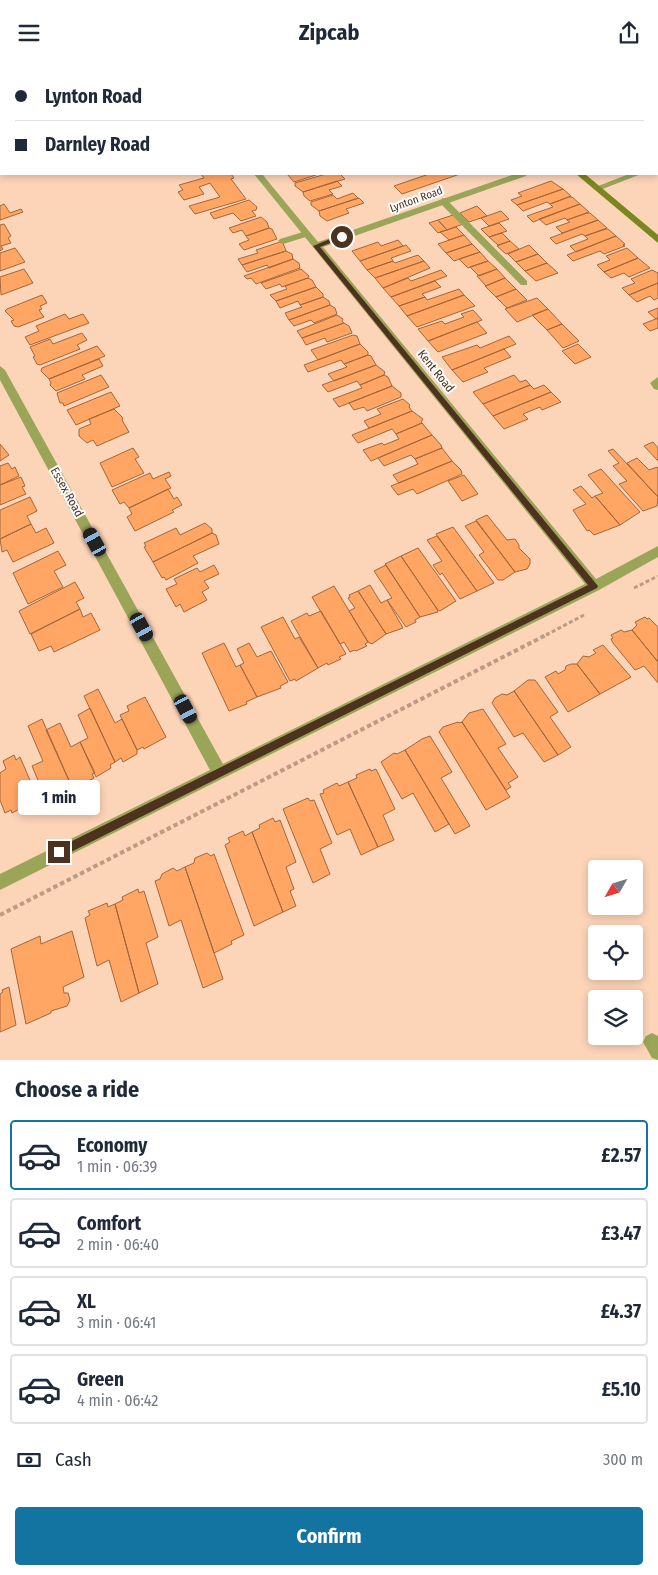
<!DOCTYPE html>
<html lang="en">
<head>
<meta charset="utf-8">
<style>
	body { margin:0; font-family:"Fira Sans Condensed",sans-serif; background:#f2f2f3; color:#1f2937; height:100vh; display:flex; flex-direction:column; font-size:19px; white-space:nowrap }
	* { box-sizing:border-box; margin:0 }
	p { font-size:16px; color:#747a83 }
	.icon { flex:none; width:28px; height:28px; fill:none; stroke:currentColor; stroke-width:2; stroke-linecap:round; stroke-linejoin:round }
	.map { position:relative; height:995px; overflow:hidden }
	.details { display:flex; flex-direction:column; background:#fff; flex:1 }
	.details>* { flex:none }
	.hud { position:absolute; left:0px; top:0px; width:659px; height:110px; box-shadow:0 2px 8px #0003; display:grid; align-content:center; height:110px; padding:0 15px; background:#fff }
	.needle { width:32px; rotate:231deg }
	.buttons { position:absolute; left:588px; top:795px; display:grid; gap:10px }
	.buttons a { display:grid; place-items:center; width:55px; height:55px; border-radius:5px; background:#fff; box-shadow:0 2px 8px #0003; font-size:25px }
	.end { position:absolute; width:22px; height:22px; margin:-11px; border:6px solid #4c321f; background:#fff; box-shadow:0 0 0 2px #fff }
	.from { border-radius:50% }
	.bubble { position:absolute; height:35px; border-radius:5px; background:#fff; box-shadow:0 2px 8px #0003; font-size:16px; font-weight:700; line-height:35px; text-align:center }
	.car { position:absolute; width:15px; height:30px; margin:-15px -8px; border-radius:6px; box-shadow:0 0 4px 1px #0007; background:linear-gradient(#222 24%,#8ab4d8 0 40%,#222 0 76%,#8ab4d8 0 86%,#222 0) }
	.hud b { display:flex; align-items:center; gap:18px; height:48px; font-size:19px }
	.hud b+b { border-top:1px solid #e0e1e3 }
	.hud i { width:12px; height:12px; background:#1f2937 }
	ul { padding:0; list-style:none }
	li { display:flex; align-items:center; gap:15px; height:70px; margin:0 10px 8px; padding:0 5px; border:2px solid #e0e1e3; border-radius:5px }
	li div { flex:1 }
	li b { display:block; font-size:19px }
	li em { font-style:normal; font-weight:700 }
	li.on { border-color:#1474a1 }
	li>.icon { width:45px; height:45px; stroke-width:1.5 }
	h2 { padding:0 15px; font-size:22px; line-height:60px }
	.pay { display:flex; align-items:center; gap:12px; height:55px; padding:0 15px; font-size:19px }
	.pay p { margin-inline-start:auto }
	.button { display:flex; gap:10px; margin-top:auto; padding:10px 15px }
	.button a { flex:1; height:58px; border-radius:5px; background:#1474a1; color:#fff; font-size:20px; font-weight:700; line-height:58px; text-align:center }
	header { display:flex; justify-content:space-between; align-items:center; height:65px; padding:0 15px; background:#fff; font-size:22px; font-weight:700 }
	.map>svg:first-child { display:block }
	.building { fill:#ffa664; stroke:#a3673a }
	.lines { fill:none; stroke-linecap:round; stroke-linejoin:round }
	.path-far2 { stroke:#bd9a82; stroke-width:2; stroke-dasharray:2.5 2; stroke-linecap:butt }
	.path-far1 { stroke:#bd9a82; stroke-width:3; stroke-dasharray:4 2.5; stroke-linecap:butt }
	.path { stroke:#bd9a82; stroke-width:4; stroke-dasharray:4.5 3; stroke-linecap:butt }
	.lane { fill:#9aa558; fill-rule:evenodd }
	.street { fill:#9aa558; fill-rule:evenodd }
	.secondary { fill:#7b861e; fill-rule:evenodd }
	.primary { fill:#656f06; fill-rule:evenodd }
	.route { fill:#4c321f }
	.labels { text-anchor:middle; stroke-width:4; stroke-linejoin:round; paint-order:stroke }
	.far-street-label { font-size:11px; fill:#4c321f; stroke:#fefefe }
	.street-label { font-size:12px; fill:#4c321f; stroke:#fefefe }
</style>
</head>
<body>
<header><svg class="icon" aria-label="menu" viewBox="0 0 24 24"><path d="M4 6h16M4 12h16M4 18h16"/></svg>Zipcab<svg class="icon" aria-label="share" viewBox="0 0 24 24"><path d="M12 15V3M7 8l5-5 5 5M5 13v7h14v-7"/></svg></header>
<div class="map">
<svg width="658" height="995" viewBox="0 0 658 995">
	<rect width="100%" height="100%" fill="#fcd4b8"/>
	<path class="building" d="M201 109H231L234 113 231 114 246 134 195 149 189 141 220 132 210 118 199 122 204 129 184 135 178 127 183 125 179 120 204 113Z
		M287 109H315L316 110 294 117Z
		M326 109H340L345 114 303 127 295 121V118Z
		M429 109H460L402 129 394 121Z
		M337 116 342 121 329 125 333 129 310 136 304 131 303 127Z
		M551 116 563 124 517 140 511 135 522 131 518 128Z
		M563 124 571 131 550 139 547 137 523 146 517 140Z
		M353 128 358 133 319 146 311 140V137L333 130 337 134Z
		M569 132H572L580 139 533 157 527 151 553 142 550 139Z
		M359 133 364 138 346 144 349 148 327 156 320 151 319 146Z
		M249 135 257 142 256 145 252 146 256 151 241 156 233 148 214 154 210 148Z
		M4 139 10 148 21 144 23 147 0 155V141Z
		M580 139 589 147 567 155 565 153 546 160 539 154Z
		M477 141 487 151 469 157 460 148Z
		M501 146 509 154 489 161 481 153Z
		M587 148H590L598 155 562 168 556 162 570 157 567 155Z
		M453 150 463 159 447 165 438 155Z
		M261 152 267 157 269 163 246 171 242 165 233 168 229 163Z
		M438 155 447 165 438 168 429 158Z
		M598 155 607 163 585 171 582 169 556 179 550 173Z
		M499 158 507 166 489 172 481 164Z
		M4 159 11 171 8 173 11 178 1 181 3 184 0 186V160Z
		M456 162 464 170 449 175 440 167Z
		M269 163 272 164 277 174 244 185 239 179 249 175 246 171Z
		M606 164H608L616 171 576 187 570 181 588 174 585 171Z
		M502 168 510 176 498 180 489 172Z
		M464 170 472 179 446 188 438 179Z
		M616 171 625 179 623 180 625 181 604 189 600 186 573 196 567 190Z
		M398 175 403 181 360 196 352 186 378 177 381 181Z
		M510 176 519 184 506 189 497 181Z
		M280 177 283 178 286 186 242 200 238 194 258 188 256 185Z
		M472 179 480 187 454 196 446 188Z
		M406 180 411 186 391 193 393 196 367 205 360 196Z
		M529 180 538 189 516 197 508 189Z
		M15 183 25 197 0 206V188Z
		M627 183 638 193 604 207 597 200 610 195 606 191Z
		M286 186 292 189 293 194 269 203 267 200 247 207 242 200Z
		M480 187 488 196 468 203 459 194Z
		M538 189 547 198 525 206 516 197Z
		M418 190 424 196 375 213 367 205 393 196 395 198Z
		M638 193 650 203 629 212 624 208 611 213 604 207Z
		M293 194 299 198 300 203 256 219 251 213 247 214 244 211Z
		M424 196 430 203 383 223 375 213Z
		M488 196 497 204 479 211 470 202Z
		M547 198 558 208 536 216 525 206Z
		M24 204 33 218 1 230 0 212Z
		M301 204 309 211 308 213 282 222 280 219 266 224 261 218Z
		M497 204 505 213 486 221 477 211Z
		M441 205 447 211 391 232 383 223 408 213 411 216Z
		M652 205 658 208V218L629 230 622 223 635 218 631 214Z
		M308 213 312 215 316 222 276 236 270 230 287 224 285 221Z
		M505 213 516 224 496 232 485 221Z
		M435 216 441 222 422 229 425 232 399 241 391 232Z
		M658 218V233L654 235 650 231 637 237 629 230Z
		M316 222 323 229V232L300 240 298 236 280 243 276 236Z
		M459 224 464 230 407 251 399 241 425 232 427 235Z
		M516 224 527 235 507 243 496 232Z
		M42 230 47 238 40 241 42 244 39 245 44 252 18 262 14 261 11 256 14 255 5 246 7 244Z
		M464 230 475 241 417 262 407 251Z
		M323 232 329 236 330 240 289 255 285 248 302 242 300 240Z
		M537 233 548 244 517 257 505 244Z
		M330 240 335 243 337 249 314 258 311 255 294 261 289 255Z
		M658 243V253L656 254 648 247Z
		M548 244 562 259 547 265 532 250Z
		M473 245 482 255 428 276 418 264 442 256 445 259 464 252 461 249Z
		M65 249 69 254 83 249 89 258 30 280 25 272 39 266 36 261Z
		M337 250 343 254 342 256 344 258 302 273 297 266Z
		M658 253V263L650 266 643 259Z
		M477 257 487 268 438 287 428 276Z
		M344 258 349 261 352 268 327 277 325 273 306 280 302 273Z
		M562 259 579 276 563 283 547 265Z
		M82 268 87 275 77 280 80 284 40 300 37 299 33 292 35 291 30 282 50 274 53 279Z
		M353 270 357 271 360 279 318 295 311 285Z
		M509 271 516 279 452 305 442 292 477 280 480 283Z
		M360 279 368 287V290L344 299 341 295 308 307 304 300Z
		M578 279 591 292 575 299 562 286Z
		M97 281 105 291 49 314 41 306 42 303Z
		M504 284 511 292 484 303 488 307 463 317 452 305Z
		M368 290 371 291 376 300 334 316 328 309 347 302 344 299Z
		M99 294 103 301 82 310 85 314 56 326 50 320 51 318 49 314Z
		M376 300 385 307 384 310 360 320 357 316 328 327 322 320Z
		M101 310 109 322 64 341 63 338H60L57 328Z
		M384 310 388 312 392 321 339 342 333 334 362 323 360 320Z
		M514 310 520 317 526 315 530 320 483 339 473 327Z
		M530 320 534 324 544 320 551 327 493 351 483 339Z
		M392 321 401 328V332L367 346 364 342 354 345 349 338Z
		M111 327 120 341 76 360 67 345Z
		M551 327 561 337 542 345 540 342 523 349 528 354 504 364 493 351Z
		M403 334 410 340 409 342 412 346 369 363 364 356 381 349 377 344Z
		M114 344 123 353 122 355 129 367 97 381 93 375 87 378 79 371V364L91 359 89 354Z
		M412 346 423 354 421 357 422 358 396 369 392 364 358 378 352 370Z
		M422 358 432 370 371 396 363 385 382 378 384 380 399 374 396 369Z
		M432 370 441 380 442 383 415 394 411 390 384 401 378 393Z
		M653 377 658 383V396L644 381Z
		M0 379 9 390 0 396Z
		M133 383 139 392 135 394 144 408 112 422 100 398Z
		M442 383 452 396 399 418 393 410 418 399 415 394Z
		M613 384 658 432 657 441 643 446 619 419 627 416 613 401 619 398 608 386Z
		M637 393 649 405 657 402 658 403V432L627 398Z
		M452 396 461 405 462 409 417 429 413 424 398 430 391 421Z
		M8 398 12 404 15 402 19 411 0 420V401Z
		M601 404 640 447 620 460 595 431 603 428 588 410Z
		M169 407 171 411 165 414 171 423 129 443 124 437 120 439 112 425 150 408 153 414Z
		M464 410 478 429 462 436 448 416Z
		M21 412 25 421 22 422 26 429 0 440V420Z
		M581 421 592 433 595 431 620 460 594 470 589 465 587 466 573 445 586 439 573 425Z
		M168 424 174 434 177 432 182 440 172 445 174 447 135 466 127 452 132 449 129 443Z
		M30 432 37 446 27 451 31 459 0 474V445Z
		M487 450 507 475 515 474 519 480V483L530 494V499L527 504 515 507 476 455Z
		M476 456 515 507 503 515H498L479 490 484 487 465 461Z
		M205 458 212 464V468L153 497 144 482 146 481 144 478 176 463 180 470Z
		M31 459 36 468 46 463 54 478 13 497 7 485 2 487 0 474Z
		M453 462 494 518 477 526 436 469Z
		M212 468 216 470 219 479 193 491 198 498 166 515 164 512 162 513 153 497Z
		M437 471 477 526 460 534 442 508 440 510 433 500 442 496 427 475Z
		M418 483 456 536 440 546 437 544 401 491Z
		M58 486 66 500 54 506 63 522 28 539 13 508Z
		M401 491 437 544 438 547 420 552 385 499Z
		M214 500 219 509 204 516 209 523 202 527 207 535 184 547 180 539 176 542 166 524 177 519 174 514 197 503 200 507Z
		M386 500 420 552 415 555 416 557 406 562 387 535 392 533 374 506Z
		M75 517 84 533 76 537 80 544 30 569 19 546Z
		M370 520 381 538 387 535 403 563 386 569 358 526Z
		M334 521 368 577 365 579 367 581 356 586 355 585 350 587 344 577 340 579 312 532Z
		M358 526 386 569 372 579 368 577 349 546 355 543 348 533 350 532 349 530Z
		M80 544 83 552 91 548 100 565 54 587 51 581 39 586 31 569Z
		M321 546 346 589 339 592 341 594 328 600 327 598 318 603 291 556 307 548 309 551Z
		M283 552 295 574 299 572 318 603 296 616 295 614 290 616 261 562Z
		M645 552 647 554 649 553 658 562V597L632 565 637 560 635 557Z
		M621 565 624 567 632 565 658 597V618L644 601 635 605 613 578 611 574 613 573 611 570Z
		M224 578 236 602 240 600 257 632 246 637 247 639 229 646 202 588Z
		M249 578 257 592 271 586 288 617 280 621 281 623 257 632 240 600 244 598 237 584Z
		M603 580 631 612 600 629 577 599 583 591 589 592 596 588 593 585Z
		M571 599H577L600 629 568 647 545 612 556 606 558 609 565 605 566 601Z
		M528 615H535L558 647 550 652 571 682 558 690 514 626Z
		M98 624 115 658 122 654 137 685V689L123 697 121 693 115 697 84 631Z
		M514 626 558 690 544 697 523 668 514 672 492 638 495 633 502 629 507 630Z
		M145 632 166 672 144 684 143 682 137 685 120 650 129 646 127 641Z
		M90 643 115 697 110 700 111 703 96 712 80 677 88 673 78 650Z
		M483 644 506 679 498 683 518 712 508 718 511 722 506 725 462 657 469 648Z
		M42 654 71 720 63 724 65 728 49 736 48 733 46 734 32 701 43 696 28 661Z
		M458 657 459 658 462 657 510 732 486 745 439 667 443 662Z
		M60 658 71 682 80 677 95 708 92 709 94 713 79 721 77 717 71 720 46 665Z
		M430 671 452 707 441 713 470 761 455 769 405 685 422 674Z
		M405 685 449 759 435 767 413 728 402 734 381 697 394 688 397 689Z
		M14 690 16 695 20 692 38 734 12 748 11 745 5 748 0 735V708L6 704 3 696Z
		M370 704 371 706 376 704 395 744 383 750 394 775 378 782 348 717 357 713 356 710Z
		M348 717 378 782 361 790 350 764 337 770 320 729 324 728 323 725 337 718 339 721Z
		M308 733 310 736 314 735 332 778 320 784 330 809 313 818 283 744Z
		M273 753 275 757 280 755 296 797 286 802 294 824 290 826 296 841 283 847 252 767 260 763 259 760Z
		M243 766 245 771 252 767 283 847 254 861 225 780 230 777 228 773Z
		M207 788 211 791 214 789 244 870 231 876 232 879 214 888 185 802 194 798 195 793Z
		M185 802 223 914 203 923 181 855 169 861 155 816 160 814 162 809 173 803 177 806Z
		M138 824 139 828 144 826 158 872 146 878 158 919 139 928 115 839 123 835 122 832Z
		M107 838 108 842 115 839 139 928 121 937 109 895 97 901 85 853 90 850 88 846Z
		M72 866 84 912 63 922 64 928H68L70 935 67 941 51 946V948L26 959 11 884 40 871 41 879Z
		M9 922 16 960 0 967V929L3 927 2 925Z"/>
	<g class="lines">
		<path class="path-far2" d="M526 0 529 1"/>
		<path class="path-far1" d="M634 523 658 511
			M546 570 584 550"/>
		<path class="path" d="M0 850 548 569"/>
		<path class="lane" d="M0 75 1 76V81H0Z
			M443 133 446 134 527 216V220H521L440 138 439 136Z
			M306 166 309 167V171L283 179 278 176 280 174Z
			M658 312V325L654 324 650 318Z
			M652 968 658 971V995L652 993 643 977 646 971Z"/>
		<path class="street" d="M166 0H174L175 1H167Z
			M254 109H262L318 177 515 109H527L526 111 323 182 596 514 658 481V492L599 525 0 825V809L210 705 0 315V301L5 305 223 699 585 519Z
			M629 109H641L600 125 597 126 593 123Z"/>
		<path class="secondary" d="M447 0H456L457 1H448Z
			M576 109H585L658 170V178Z"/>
		<path class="primary" d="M0 2H1V6H0Z"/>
	</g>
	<path class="route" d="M340 170 346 172 320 182 598 521 597 523 63 791H56V784L588 520 313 181Z"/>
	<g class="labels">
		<g class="far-street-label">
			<text transform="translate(416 134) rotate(-20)" y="4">Lynton Road</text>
		</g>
		<g class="street-label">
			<text transform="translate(436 306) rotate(51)" y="4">Kent Road</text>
			<text transform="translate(67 427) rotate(61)" y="4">Essex Road</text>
		</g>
	</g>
</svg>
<div class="buttons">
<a><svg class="needle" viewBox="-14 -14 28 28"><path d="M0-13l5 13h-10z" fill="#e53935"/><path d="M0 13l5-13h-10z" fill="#747a83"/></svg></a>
<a><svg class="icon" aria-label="locate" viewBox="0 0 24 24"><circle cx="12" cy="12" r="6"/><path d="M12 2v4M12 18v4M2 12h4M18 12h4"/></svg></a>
<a><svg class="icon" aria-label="layers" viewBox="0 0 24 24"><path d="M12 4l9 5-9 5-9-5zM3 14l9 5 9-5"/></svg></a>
</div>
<i class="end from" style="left:342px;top:172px"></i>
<i class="end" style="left:59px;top:787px"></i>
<div class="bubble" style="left:18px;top:715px;width:82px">1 min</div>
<i class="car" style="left:95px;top:477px;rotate:331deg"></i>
<i class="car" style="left:142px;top:562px;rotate:151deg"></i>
<i class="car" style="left:186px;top:644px;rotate:152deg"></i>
<div class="hud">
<b><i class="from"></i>Lynton Road</b>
<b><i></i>Darnley Road</b>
</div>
</div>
<section class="details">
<h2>Choose a ride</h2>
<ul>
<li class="on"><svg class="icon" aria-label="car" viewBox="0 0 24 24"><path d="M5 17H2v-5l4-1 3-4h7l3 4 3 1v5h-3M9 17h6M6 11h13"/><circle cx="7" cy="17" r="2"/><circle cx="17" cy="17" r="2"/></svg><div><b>Economy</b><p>1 min · 06:39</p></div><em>£2.57</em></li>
<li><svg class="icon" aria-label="car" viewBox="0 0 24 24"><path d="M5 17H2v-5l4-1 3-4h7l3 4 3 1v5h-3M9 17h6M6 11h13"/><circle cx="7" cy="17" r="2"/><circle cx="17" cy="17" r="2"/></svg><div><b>Comfort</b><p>2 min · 06:40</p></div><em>£3.47</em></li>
<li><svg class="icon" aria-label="car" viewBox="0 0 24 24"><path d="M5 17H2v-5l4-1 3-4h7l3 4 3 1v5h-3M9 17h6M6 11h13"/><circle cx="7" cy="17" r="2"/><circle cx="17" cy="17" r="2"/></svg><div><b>XL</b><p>3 min · 06:41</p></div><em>£4.37</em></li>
<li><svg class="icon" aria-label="car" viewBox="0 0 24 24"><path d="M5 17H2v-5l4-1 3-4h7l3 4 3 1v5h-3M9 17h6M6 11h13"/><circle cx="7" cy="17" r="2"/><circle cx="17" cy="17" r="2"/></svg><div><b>Green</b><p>4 min · 06:42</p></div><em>£5.10</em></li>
</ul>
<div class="pay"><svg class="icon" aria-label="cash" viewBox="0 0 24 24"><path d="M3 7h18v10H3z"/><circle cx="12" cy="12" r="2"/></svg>Cash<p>300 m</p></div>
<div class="button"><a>Confirm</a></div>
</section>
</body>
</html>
